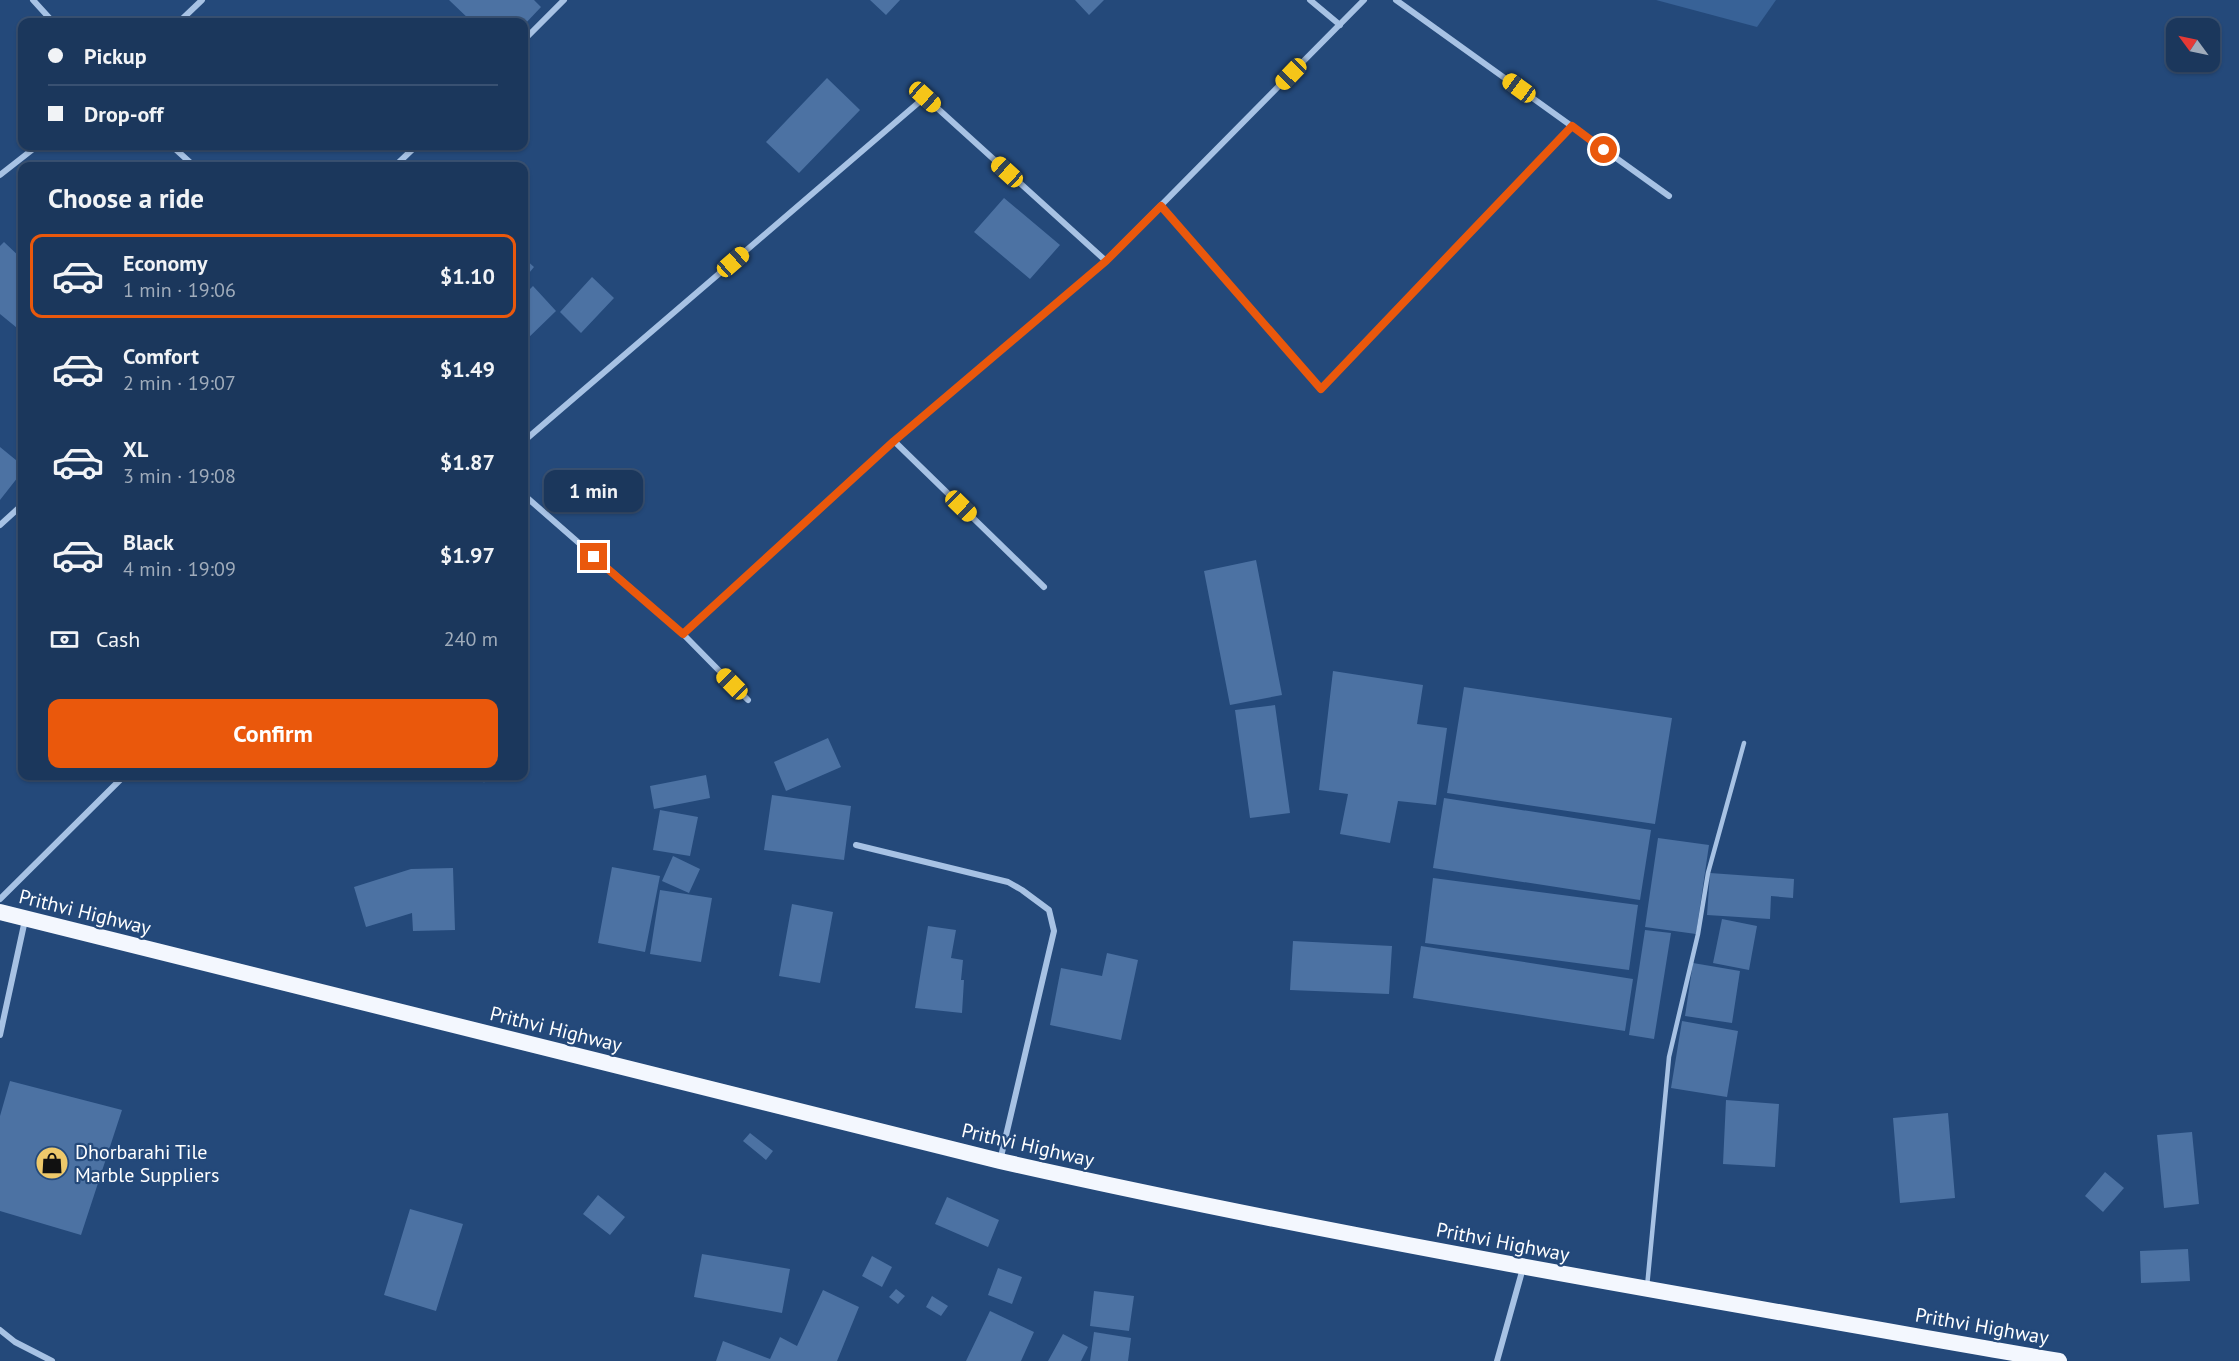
<!DOCTYPE html>
<html lang="en">
<head>
<meta charset="utf-8">
<style>
	body { margin:0; font-family:"PT Sans",sans-serif; background:#284265; color:#f1f3f6; height:100vh; display:flex; flex-direction:column; font-size:22px; white-space:nowrap }
	* { box-sizing:border-box; margin:0 }
	p { font-size:20px; color:#a0acbb }
	.icon { flex:none; width:33px; height:33px; fill:none; stroke:currentColor; stroke-width:2; stroke-linecap:round; stroke-linejoin:round }
	.map { position:relative; flex:1; overflow:hidden }
	.sheet { position:absolute; left:18px; top:162px; width:510px; height:618px; display:flex; flex-direction:column; background:#1b375c; border-radius:12px; box-shadow:0 2px 4px #0004,0 0 0 2px #395172 }
	.sheet>* { flex:none }
	.banner { position:absolute; left:18px; top:18px; width:510px; height:132px; border-radius:12px; box-shadow:0 2px 4px #0004,0 0 0 2px #395172; display:grid; align-content:center; height:132px; padding:0 30px; background:#1b375c }
	.needle { width:39px; rotate:303deg }
	.tools { position:absolute; left:2166px; top:18px; display:grid; gap:12px }
	.tools a { display:grid; place-items:center; width:54px; height:54px; border-radius:12px; background:#1b375c; box-shadow:0 2px 4px #0004,0 0 0 2px #395172; font-size:30px }
	.end { position:absolute; width:27px; height:27px; margin:-14px; border:8px solid #ea580c; background:#fff; box-shadow:0 0 0 3px #fff }
	.from { border-radius:50% }
	.bubble { position:absolute; height:42px; border-radius:12px; background:#1b375c; box-shadow:0 2px 4px #0004,0 0 0 2px #395172; font-size:20px; font-weight:700; line-height:42px; text-align:center }
	.car { position:absolute; width:18px; height:36px; margin:-18px -9px; border-radius:8px; box-shadow:0 0 4px 2px #0007; background:linear-gradient(#f5c518 24%,#345 0 40%,#f5c518 0 76%,#345 0 86%,#f5c518 0) }
	.banner b { display:flex; align-items:center; gap:21px; height:57px; font-size:22px }
	.banner b+b { border-top:2px solid #395172 }
	.banner i { width:15px; height:15px; background:#f1f3f6 }
	ul { padding:0; list-style:none }
	li { display:flex; align-items:center; gap:18px; height:84px; margin:0 12px 9px; padding:0 18px; border:3px solid transparent; border-radius:12px }
	li div { flex:1 }
	li b { display:block; font-size:22px }
	li em { font-style:normal; font-weight:700 }
	li.active { border-color:#ea580c }
	li>.icon { width:54px; height:54px; stroke-width:1.5 }
	h2 { padding:0 30px; font-size:27px; line-height:72px }
	.pay { display:flex; align-items:center; gap:15px; height:66px; padding:0 30px; font-size:22px }
	.pay p { margin-inline-start:auto }
	.action { display:flex; gap:12px; margin-top:auto; padding:12px 30px }
	.action a { flex:1; height:69px; border-radius:12px; background:#ea580c; color:#fff; font-size:24px; font-weight:700; line-height:69px; text-align:center }
	.map>svg:first-child { display:block }
	.green { fill:#386297 }
	.building { fill:#4c72a3 }
	.lines { fill:none; stroke-linecap:round; stroke-linejoin:round }
	.service { stroke:#a7c2e4; stroke-width:4.5 }
	.minor { stroke:#a7c2e4; stroke-width:6 }
	.trunk { stroke:#f3f7fe; stroke-width:16 }
	.route { stroke:#ea580c; stroke-width:8 }
	.labels { text-anchor:middle; stroke-width:4.5; stroke-linejoin:round; paint-order:stroke }
	.street-label { font-size:20px; fill:#fff; stroke:#24497a }
	.poi-label { font-size:20px; fill:#fff; stroke:#24497a; text-anchor:start }
</style>
</head>
<body>
<div class="map">
<svg width="2239" height="1361" viewBox="0 0 2239 1361">
	<rect width="100%" height="100%" fill="#24497a"/>
	<path class="green" d="M1656 0H1776L1757 27Z"/>
	<path class="building" d="M449 0H534L541 7 524 25V22H472Z
		M870 0H900L886 15Z
		M1075 0H1104L1089 15Z
		M827 78 860 110 799 173 766 142Z
		M1004 198 1060 245 1030 279 974 232Z
		M4 242 22 259V332L0 314V246Z
		M524 258 534 267 524 279Z
		M592 277 614 298 581 333 560 312Z
		M533 286 556 311 524 342V295Z
		M0 447 22 465V472L0 500Z
		M1256 560 1282 695 1230 705 1204 571Z
		M1333 671 1423 685 1417 724 1447 728 1436 805 1398 801 1390 843 1340 834 1348 794 1319 790Z
		M1464 687 1672 718 1655 824 1447 793Z
		M1275 705 1290 813 1250 818 1235 710Z
		M828 738 841 767 786 791 774 762Z
		M706 775 710 798 654 809 650 786Z
		M772 795 851 806 844 860 764 850Z
		M1444 798 1651 830 1640 900 1433 868Z
		M660 810 698 817 690 856 653 850Z
		M1658 838 1709 845 1696 934 1645 927Z
		M673 856 700 869 689 893 662 881Z
		M612 867 660 876 645 952 598 943Z
		M453 868 455 930 413 931 412 913 366 927 354 887 411 869Z
		M1710 873 1794 879 1793 898 1771 896 1770 919 1707 915Z
		M1433 878 1638 905 1629 970 1425 943Z
		M660 890 712 898 701 962 650 954Z
		M792 904 833 912 820 983 779 976Z
		M1722 919 1757 926 1749 970 1713 963Z
		M928 926 956 930 951 958 963 960 961 980H964L962 1013 915 1008Z
		M1645 930 1671 933 1654 1039 1629 1035Z
		M1293 941 1392 946 1389 994 1290 990Z
		M1421 946 1633 979 1625 1031 1413 998Z
		M1107 953 1138 960 1121 1040 1050 1025 1061 968 1102 976Z
		M1693 963 1740 971 1732 1023 1685 1016Z
		M1682 1021 1738 1031 1727 1097 1671 1088Z
		M10 1081 122 1110 81 1235 0 1211V1116Z
		M1726 1100 1779 1104 1775 1167 1723 1164Z
		M1948 1113 1955 1198 1900 1203 1893 1118Z
		M2192 1132 2199 1204 2164 1208 2157 1135Z
		M750 1133 773 1151 766 1160 743 1141Z
		M2105 1172 2124 1188 2103 1212 2085 1196Z
		M598 1195 625 1217 610 1235 583 1214Z
		M947 1197 999 1220 988 1247 935 1224Z
		M410 1209 463 1224 436 1311 384 1295Z
		M2188 1249 2190 1281 2141 1283 2140 1251Z
		M702 1254 790 1269 782 1313 694 1297Z
		M872 1256 892 1267 882 1287 862 1276Z
		M998 1268 1022 1277 1012 1304 988 1295Z
		M896 1289 905 1296 898 1304 889 1297Z
		M823 1290 859 1307 837 1361H716L723 1341 770 1359 780 1337 797 1346Z
		M1094 1291 1134 1296 1129 1331 1090 1326Z
		M932 1296 948 1306 941 1316 926 1307Z
		M990 1311 1034 1332 1021 1361H966Z
		M1094 1332 1131 1338 1128 1361H1090Z
		M1063 1334 1088 1347 1081 1361H1048Z"/>
	<g class="lines">
		<path class="service" d="M1647 1287 1669 1057 1698 934 1708 873 1744 743"/>
		<path class="minor" d="M33 0 53 22
			M1310 0 1340 25
			M1396 0 1669 196
			M179 22 202 0
			M524 40 564 0
			M172 146 194 166
			M395 166 416 146
			M0 175 37 146
			M1161 206 1321 389 1572 126
			M524 441 925 97 1106 261
			M894 441 1044 587
			M524 495 683 634 748 700
			M0 525 22 505
			M683 634 894 441 1106 261 1364 0
			M481 776 484 779
			M856 845 1008 882 1022 890 1049 910 1054 931 1000 1161
			M0 899 124 776
			M0 1035 25 920
			M0 1330 15 1342 52 1361
			M1497 1361 1523 1268"/>
		<path class="trunk" d="M0 912 1000 1161C1350 1240 1705 1299 2059 1361"/>
	</g>
	<g class="lines">
		<path class="route" d="M594 557 683 634 894 441 1106 261 1161 206 1321 389 1572 126 1604 150"/>
	</g>
	<defs>
		<symbol id="shop-disc" viewBox="-11 -11 22 22"><circle r="9.5" fill="#eec96b" stroke="#24497a"/><path d="M-5-2.5h2.3a2.7 3.5 0 0 1 5.4 0H5L5.5 6h-11ZM-1.5-2.5h3a1.5 2.3 0 0 0-3 0Z" fill="#111"/></symbol>
	</defs>
	<g fill-rule="evenodd">
		<use href="#shop-disc" x="33" y="1144" width="38" height="38"/>
	</g>
	<g class="labels">
		<g class="street-label">
			<text transform="translate(85 912) rotate(14)" y="7">Prithvi Highway</text>
			<text transform="translate(556 1029) rotate(14)" y="7">Prithvi Highway</text>
			<text transform="translate(1028 1145) rotate(13)" y="7">Prithvi Highway</text>
			<text transform="translate(1503 1242) rotate(11)" y="7">Prithvi Highway</text>
			<text transform="translate(1982 1326) rotate(10)" y="7">Prithvi Highway</text>
		</g>
		<g class="poi-label">
			<text x="75" y="1159">Dhorbarahi Tile<tspan x="75" dy="23">Marble Suppliers</tspan></text>
		</g>
	</g>
</svg>
<div class="tools">
<a><svg class="needle" viewBox="-14 -14 28 28"><path d="M0-13l5 13h-10z" fill="#e53935"/><path d="M0 13l5-13h-10z" fill="#a0acbb"/></svg></a>
</div>
<i class="end from" style="left:1604px;top:150px"></i>
<i class="end" style="left:594px;top:557px"></i>
<div class="bubble" style="left:544px;top:470px;width:99px">1 min</div>
<i class="car" style="left:1291px;top:74px;rotate:224deg"></i>
<i class="car" style="left:1519px;top:88px;rotate:306deg"></i>
<i class="car" style="left:925px;top:97px;rotate:132deg"></i>
<i class="car" style="left:1007px;top:172px;rotate:312deg"></i>
<i class="car" style="left:733px;top:262px;rotate:49deg"></i>
<i class="car" style="left:961px;top:506px;rotate:134deg"></i>
<i class="car" style="left:732px;top:684px;rotate:315deg"></i>
<div class="banner">
<b><i class="from"></i>Pickup</b>
<b><i></i>Drop-off</b>
</div>
<section class="sheet">
<h2>Choose a ride</h2>
<ul>
<li class="active"><svg class="icon" aria-label="car" viewBox="0 0 24 24"><path d="M5 17H2v-5l4-1 3-4h7l3 4 3 1v5h-3M9 17h6M6 11h13"/><circle cx="7" cy="17" r="2"/><circle cx="17" cy="17" r="2"/></svg><div><b>Economy</b><p>1 min · 19:06</p></div><em>$1.10</em></li>
<li><svg class="icon" aria-label="car" viewBox="0 0 24 24"><path d="M5 17H2v-5l4-1 3-4h7l3 4 3 1v5h-3M9 17h6M6 11h13"/><circle cx="7" cy="17" r="2"/><circle cx="17" cy="17" r="2"/></svg><div><b>Comfort</b><p>2 min · 19:07</p></div><em>$1.49</em></li>
<li><svg class="icon" aria-label="car" viewBox="0 0 24 24"><path d="M5 17H2v-5l4-1 3-4h7l3 4 3 1v5h-3M9 17h6M6 11h13"/><circle cx="7" cy="17" r="2"/><circle cx="17" cy="17" r="2"/></svg><div><b>XL</b><p>3 min · 19:08</p></div><em>$1.87</em></li>
<li><svg class="icon" aria-label="car" viewBox="0 0 24 24"><path d="M5 17H2v-5l4-1 3-4h7l3 4 3 1v5h-3M9 17h6M6 11h13"/><circle cx="7" cy="17" r="2"/><circle cx="17" cy="17" r="2"/></svg><div><b>Black</b><p>4 min · 19:09</p></div><em>$1.97</em></li>
</ul>
<div class="pay"><svg class="icon" aria-label="cash" viewBox="0 0 24 24"><path d="M3 7h18v10H3z"/><circle cx="12" cy="12" r="2"/></svg>Cash<p>240 m</p></div>
<div class="action"><a>Confirm</a></div>
</section>
</div>
</body>
</html>
